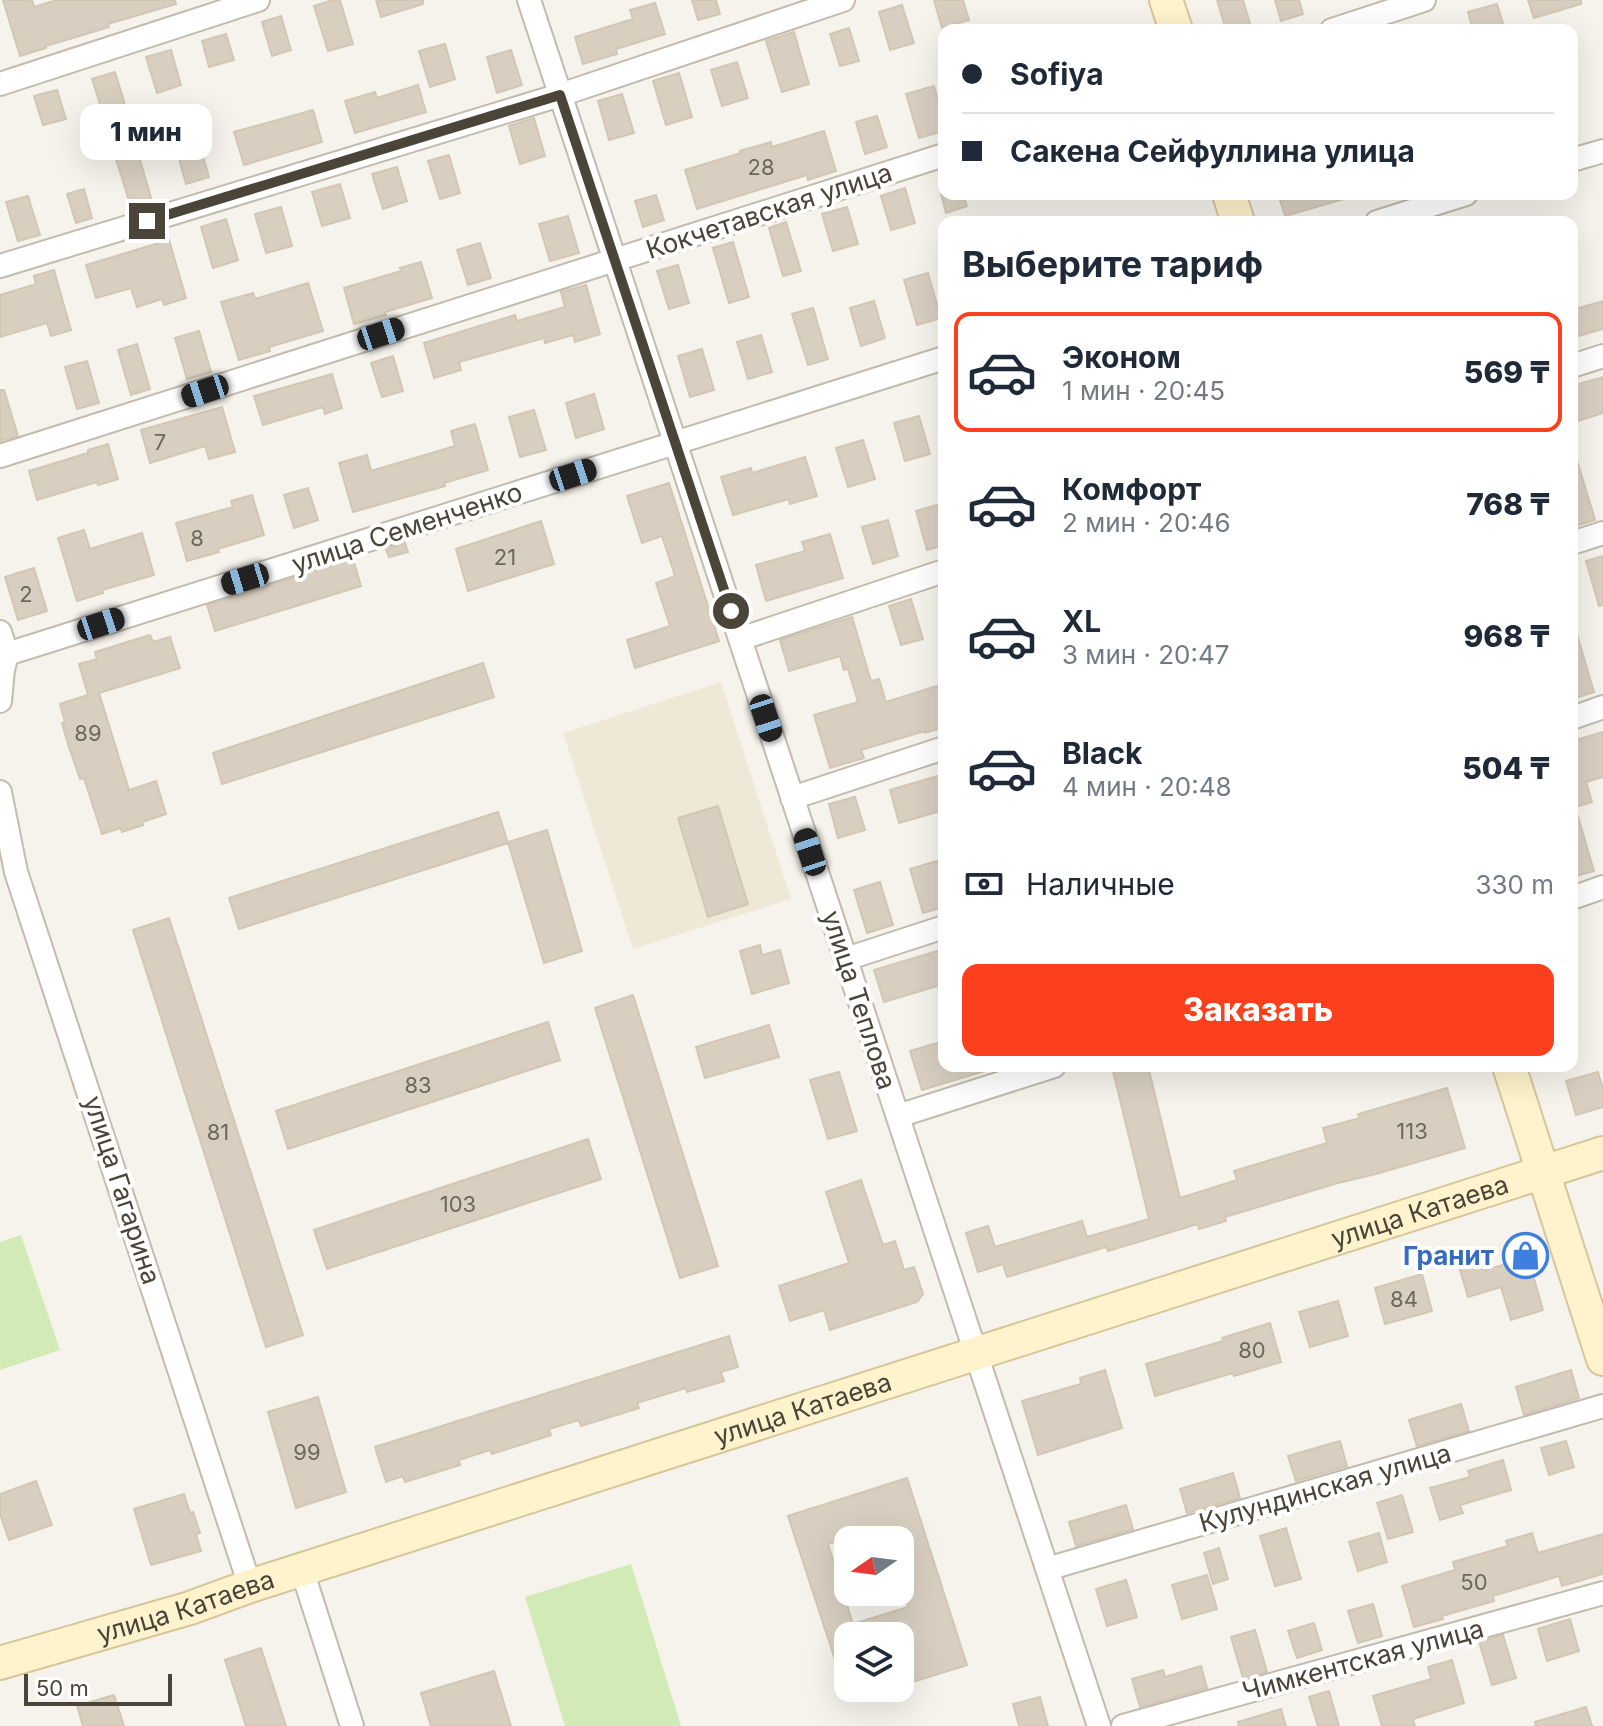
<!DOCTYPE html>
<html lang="ru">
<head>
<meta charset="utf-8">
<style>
	body { margin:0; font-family:Inter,sans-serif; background:#f2f2f3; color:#1f2937; height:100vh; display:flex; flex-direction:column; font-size:30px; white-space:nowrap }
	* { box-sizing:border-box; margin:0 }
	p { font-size:26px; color:#747a83 }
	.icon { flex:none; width:44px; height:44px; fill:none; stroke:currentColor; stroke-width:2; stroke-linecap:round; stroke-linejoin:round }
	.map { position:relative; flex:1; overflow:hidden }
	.drawer { position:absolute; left:938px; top:216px; width:640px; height:856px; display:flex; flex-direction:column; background:#fff; border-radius:16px; box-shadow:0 8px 32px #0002 }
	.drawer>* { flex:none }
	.guide { position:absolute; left:938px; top:24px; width:640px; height:176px; border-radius:16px; box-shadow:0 8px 32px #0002; display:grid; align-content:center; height:176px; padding:0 24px; background:#fff }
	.needle { width:52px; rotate:256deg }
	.buttons { position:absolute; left:834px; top:1526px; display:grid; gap:16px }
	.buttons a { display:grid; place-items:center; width:80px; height:80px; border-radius:16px; background:#fff; box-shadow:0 8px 32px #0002; font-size:40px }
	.scale { position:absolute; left:24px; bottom:20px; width:148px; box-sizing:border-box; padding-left:8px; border:4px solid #4b4439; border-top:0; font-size:22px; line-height:28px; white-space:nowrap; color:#4b4439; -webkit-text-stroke:6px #fff; paint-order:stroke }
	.end { position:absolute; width:36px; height:36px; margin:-18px; border:10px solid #4b4439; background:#fff; box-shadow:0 0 0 4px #fff }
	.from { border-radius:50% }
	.bubble { position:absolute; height:56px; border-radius:16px; background:#fff; box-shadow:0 8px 32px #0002; font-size:26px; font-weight:800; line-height:56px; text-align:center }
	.car { position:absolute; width:24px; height:48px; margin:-24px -12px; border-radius:10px; box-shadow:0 0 6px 2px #0007; background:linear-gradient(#222 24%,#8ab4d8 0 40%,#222 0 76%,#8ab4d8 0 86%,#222 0) }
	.guide b { display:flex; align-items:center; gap:28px; height:76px; font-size:30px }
	.guide b+b { border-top:2px solid #e0e1e3 }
	.guide i { width:20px; height:20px; background:#1f2937 }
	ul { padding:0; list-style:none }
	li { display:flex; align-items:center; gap:24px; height:120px; margin:0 16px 12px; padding:0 8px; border:4px solid transparent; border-radius:16px }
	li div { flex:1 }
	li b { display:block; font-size:30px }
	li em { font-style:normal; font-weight:800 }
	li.current { border-color:#fc3f1d }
	li>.icon { width:72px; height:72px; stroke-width:1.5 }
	h2 { padding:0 24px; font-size:36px; line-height:96px }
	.pay { display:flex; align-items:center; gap:20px; height:88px; padding:0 24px; font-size:30px }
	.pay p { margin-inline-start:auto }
	.button { display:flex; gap:16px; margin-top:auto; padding:16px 24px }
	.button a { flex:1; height:92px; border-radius:16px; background:#fc3f1d; color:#fff; font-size:32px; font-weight:800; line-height:92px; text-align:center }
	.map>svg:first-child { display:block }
	.education { fill:#efe8d6 }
	.green { fill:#d2eab5 }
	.building { fill:#d8cfc1; stroke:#d3c7b4; stroke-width:2; fill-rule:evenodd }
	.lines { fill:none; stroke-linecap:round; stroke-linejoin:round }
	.street-casing { stroke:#c2bbae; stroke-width:26 }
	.secondary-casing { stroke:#d6c79b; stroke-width:36 }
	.street { stroke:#fff; stroke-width:22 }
	.secondary { stroke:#fff3cd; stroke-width:32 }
	.route { stroke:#4b4439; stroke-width:10 }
	.labels { text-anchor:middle; stroke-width:8; stroke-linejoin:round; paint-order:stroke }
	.number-label { font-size:22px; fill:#6e675b }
	.street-label { font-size:26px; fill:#4b4439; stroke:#fff }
	.shop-label { font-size:26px; font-weight:bold; fill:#366cbe; stroke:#fff; text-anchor:end }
</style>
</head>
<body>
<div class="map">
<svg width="1603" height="1726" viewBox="0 0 1603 1726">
	<rect width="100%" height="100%" fill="#f6f3ec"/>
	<path class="education" d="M721 682 791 899 633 949 563 733Z"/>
	<path class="green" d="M21 1235 60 1350 0 1370V1242Z
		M631 1564 681 1726H565L525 1597Z"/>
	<path class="building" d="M3 0H32L34 7 57 0H175L176 4 108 24 109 27 46 46V48L20 56Z
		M333 0H340L353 44 328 51 314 6Z
		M376 0H423V4L381 17Z
		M692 0H716L720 14 698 20Z
		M934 0H963L969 20 942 28Z
		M1217 0H1243L1252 30H1226Z
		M1275 0H1299L1303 14 1281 21Z
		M1528 0H1581V4L1534 18Z
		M655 3 665 34 616 49 617 54 583 64 575 37 633 19 630 10Z
		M1497 4 1505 30H1473L1468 12Z
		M902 5 914 43 890 50 879 12Z
		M281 16 291 50 272 56 262 22Z
		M849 28 859 61 840 66 830 34Z
		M794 32 809 84 782 92 766 41Z
		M226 34 234 60 209 67 202 41Z
		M445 44 455 79 430 87 419 51Z
		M171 50 181 85 157 93 146 57Z
		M511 50 522 85 497 93 487 57Z
		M737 62 748 98 722 106 711 70Z
		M115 72 127 111 104 117 92 79Z
		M679 73 692 117 666 125 653 81Z
		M418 85 426 112 355 133 345 101 375 92 377 98Z
		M934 86 944 121V131L919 138 906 94Z
		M57 90 66 119 43 125 34 96Z
		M622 94 634 133 609 140 598 101Z
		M313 110 322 142 244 165 234 132Z
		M877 116 887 147 865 154 856 122Z
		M534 118 545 156 520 164 509 126Z
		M824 131 836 171 808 180 807 175 697 209 685 170 741 153 740 151 771 142 772 147Z
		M199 142 209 177 186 184 176 148Z
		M138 153 152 201 131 207 116 159Z
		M449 155 460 193 440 199 428 161Z
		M397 167 407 201 383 209 372 174Z
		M340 184 350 218 322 226 312 192Z
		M905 188 915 223 891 230 881 196Z
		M84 189 92 218 76 223 67 194Z
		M941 194H963L967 206 946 213Z
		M1278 194H1346L1347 198 1285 216Z
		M656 195 664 220 643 227 635 201Z
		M28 196 40 235 18 241 6 202Z
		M281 207 292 246 266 253 255 214Z
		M847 207 858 244 833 251 822 214Z
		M568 216 579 253 550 261 539 224Z
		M226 219 238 260 213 268 201 227Z
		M786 222 801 271 783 276 769 228Z
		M169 240 186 298 164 305 162 299 137 307 131 288 96 298 86 265Z
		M733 242 749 297 729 303 713 248Z
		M480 243 491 278 468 285 457 250Z
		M421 262 432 298 385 312 386 315 354 324 344 288 401 271 400 268Z
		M678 265 689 303 669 309 657 271Z
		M54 270 71 330 51 336 47 323 0 337V295L36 284 34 276Z
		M928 273 941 318 917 325 904 280Z
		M308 283 323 331 269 347 270 351 239 360 221 302 253 293 255 299Z
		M586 285 600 334 575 342 573 335 545 343 544 338 459 362 461 370 434 378 424 343 515 315 517 321 565 307 561 292Z
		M874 301 885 338 861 346 850 308Z
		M1603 301V329L1575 337 1572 327V310Z
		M813 308 828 359 808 365 792 314Z
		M199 331 211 372 187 379 175 338Z
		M761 335 772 372 748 379 737 342Z
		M137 344 150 389 131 395 118 350Z
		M702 349 714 390 690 397 678 356Z
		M393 356 403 391 382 397 371 363Z
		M87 361 99 403 77 409 65 367Z
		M332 374 342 408 325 414 323 407 263 425 254 396Z
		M1603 377V413L1572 423V386Z
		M0 390H4L18 436 0 441Z
		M594 394 604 429 576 438 566 403Z
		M222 407 235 452 209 459 205 446 150 463 141 430Z
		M534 410 546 450 520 457 509 417Z
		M919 416 930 454 905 461 894 423Z
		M475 424 488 470 444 483 445 486 353 512 339 463 367 455 371 471 455 446 451 431Z
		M863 440 875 479 848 487 836 448Z
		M108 444 118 479 98 485 97 482 37 500 29 471 88 453V450Z
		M805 457 817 496 790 504 789 499 733 515 721 477 751 468 752 473Z
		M1576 457 1595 520 1572 527V458Z
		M669 483 719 641 635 668 627 640 670 626 656 583 675 576 662 536 642 543 627 496Z
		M308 488 318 520 294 528 284 495Z
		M252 495 264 535 218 549 219 552 187 561 176 523 233 507 231 501Z
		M940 504 944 519V545L927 550 916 511Z
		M888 520 898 556 873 564 862 527Z
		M541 521 554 564 468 591 456 549Z
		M84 530 90 549 142 533 154 575 102 590 103 593 77 601 58 538Z
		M830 534 843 578 766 601 756 565 805 551 802 542Z
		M405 543 408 552 389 557 386 549Z
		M1603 556V605L1599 606 1586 561Z
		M353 559 361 586 215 631 207 605Z
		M34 568 47 611 18 620 5 577Z
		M911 599 923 639 901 645 889 606Z
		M852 617 871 681 879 679 886 702 940 685 944 699V727L925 733V731L861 750 864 758 830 768 814 715 858 702 848 669 844 670 840 656 789 671 780 640Z
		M1576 631 1594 692 1572 699V632Z
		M150 635 153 642 170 637 180 668 99 693 129 790 156 781 166 814 142 822 143 825 122 832 121 828 102 834 84 778 80 779 68 744 62 723 65 722 60 704 88 695 79 664 97 659 95 652Z
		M483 663 494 697 222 784 213 753Z
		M1603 732V777L1586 782 1592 802 1572 808V741Z
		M944 774V810L899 823 890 790Z
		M855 797 865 830 838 838 829 804Z
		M718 806 748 904 708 917 678 818Z
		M1572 810H1576L1594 871 1572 877Z
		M498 812 508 843 239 929 229 898Z
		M547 830 582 951 544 963 508 842Z
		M937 861 944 884V907L923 913 910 869Z
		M880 882 893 925 867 933 854 890Z
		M169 918 303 1335 266 1347 133 930Z
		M760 945 762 955 780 950 789 983 752 994 740 951Z
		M944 949V984L884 1002 874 970Z
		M633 995 718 1266 680 1278 595 1008Z
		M548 1022 560 1060 288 1149 276 1111Z
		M769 1025 779 1057 705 1078 696 1047Z
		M944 1041V1066H988V1070L922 1090 910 1051Z
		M1142 1066H1148L1180 1198 1237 1180 1234 1171 1327 1143 1323 1128 1360 1118 1358 1114 1447 1088 1465 1148 1376 1174 1338 1183 1225 1217 1226 1221 1199 1229 1198 1224 1108 1251 1106 1247 1007 1277 1003 1264 978 1272 966 1233 988 1226 995 1247 1082 1221 1087 1237 1149 1219 1113 1071Z
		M839 1072 857 1131 828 1139 810 1080Z
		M1598 1072 1603 1089V1107L1576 1115 1566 1081Z
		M588 1139 601 1179 327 1269 314 1230Z
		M861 1180 883 1245 895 1241 904 1270 914 1267 923 1294 917 1302 830 1330 824 1310 790 1321 779 1286 849 1263 826 1192Z
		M1481 1256 1485 1270 1528 1258 1543 1310 1511 1320 1501 1287 1468 1297 1458 1263Z
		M1422 1274 1432 1311 1385 1324 1375 1288Z
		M1338 1301 1348 1336 1310 1347 1299 1312Z
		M1270 1323 1281 1362 1234 1376 1233 1373 1155 1396 1146 1364 1223 1341 1222 1338Z
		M729 1336 738 1367 721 1372 724 1381 687 1392 686 1388 637 1403 639 1408 581 1426 579 1420 549 1429 551 1435 492 1454 490 1450 459 1460 460 1465 405 1482 403 1476 386 1482 375 1447Z
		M1105 1370 1122 1428 1038 1455 1022 1401 1081 1384 1080 1378Z
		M1571 1370 1579 1398 1524 1415 1516 1387Z
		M318 1397 346 1492 296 1508 268 1412Z
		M1461 1404 1469 1431 1417 1446 1409 1420Z
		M1340 1441 1347 1466 1296 1481 1288 1456Z
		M1566 1441 1574 1467 1549 1475 1541 1448Z
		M1503 1460 1511 1490 1460 1505 1463 1513 1440 1520 1430 1488 1470 1477 1468 1471Z
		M1233 1473 1240 1498 1187 1513 1180 1489Z
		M907 1478 967 1665 900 1686V1636H848V1689L845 1690 788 1516ZM883 1527 888 1540H900V1580L908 1607 853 1624 828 1544Z
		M36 1481 52 1525 9 1540 0 1514V1494Z
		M184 1494 190 1513 193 1512 200 1533 196 1534 201 1551 151 1565 134 1509Z
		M1402 1495 1413 1532 1388 1539 1377 1503Z
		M1126 1505 1133 1529 1076 1546 1069 1522Z
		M1286 1528 1301 1579 1275 1586 1260 1536Z
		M1379 1533 1387 1562 1358 1571 1349 1542Z
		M1532 1533 1538 1553 1603 1534V1574L1562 1586 1559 1576 1493 1596 1494 1601 1442 1616 1443 1619 1414 1627 1402 1586 1455 1570 1453 1562 1508 1546 1506 1541Z
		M1219 1548 1228 1579 1213 1584 1204 1553Z
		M1207 1575 1217 1609 1182 1619 1172 1585Z
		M1126 1580 1137 1617 1107 1626 1096 1589Z
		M1373 1604 1382 1636 1358 1643 1348 1611Z
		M1570 1619 1579 1651 1547 1661 1538 1629Z
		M1314 1623 1322 1650 1297 1658 1288 1631Z
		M1255 1630 1267 1672 1243 1678 1231 1637Z
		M1503 1635 1516 1678 1492 1685 1479 1642Z
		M261 1648 286 1726H246L225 1660Z
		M1452 1660 1464 1703 1413 1719 1415 1726H1382L1373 1696 1431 1679 1428 1667Z
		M1201 1666 1207 1688 1140 1707 1132 1679 1163 1670 1165 1677Z
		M494 1671 511 1726H431L421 1693Z
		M1329 1691 1339 1726H1318L1309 1697Z
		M114 1695 124 1726H83L77 1706Z
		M1040 1697 1048 1726H1019L1013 1704Z
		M1586 1707 1592 1726H1536L1535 1722Z
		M1281 1709 1286 1726H1239L1238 1722Z"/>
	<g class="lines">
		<defs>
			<path id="street" d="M529 0 1099 1726
				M1332 30 1424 0
				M0 84 258 0
				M1572 160 1603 151
				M1377 222 1466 194
				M0 266 560 95 843 0
				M1572 366 1603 356
				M0 456 944 155
				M1572 543 1603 533
				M0 632 7 654 3 670 0 701
				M740 639 944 571
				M7 654 944 358
				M1572 718 1603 707
				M0 792 16 872 250 1586
				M792 798 944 748
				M1572 898 1603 887
				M846 959 944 927
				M898 1116 1054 1066
				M1047 1569 1603 1406
				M302 1570 352 1726
				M1123 1726 1603 1593"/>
			<g id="secondary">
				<path d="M1166 0 1176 30"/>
				<path d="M1229 194 1238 222"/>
				<path d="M1509 1066 1603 1359"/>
				<path id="s1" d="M0 1663 190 1608 250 1586 1603 1153"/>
			</g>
		</defs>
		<use href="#street" class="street-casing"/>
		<use href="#secondary" class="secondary-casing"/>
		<use href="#street" class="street"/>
		<use href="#secondary" class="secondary"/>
	</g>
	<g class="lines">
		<path class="route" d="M147 221 560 95 731 611"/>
	</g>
	<defs>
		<symbol id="shop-ring" viewBox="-11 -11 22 22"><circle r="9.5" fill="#fff" stroke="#3f7fe0" stroke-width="1.5"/><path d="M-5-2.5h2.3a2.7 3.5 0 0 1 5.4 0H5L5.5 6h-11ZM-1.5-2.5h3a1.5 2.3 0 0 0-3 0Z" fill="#3f7fe0"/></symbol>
	</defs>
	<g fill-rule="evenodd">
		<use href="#shop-ring" x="1500" y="1230" width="51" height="51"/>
	</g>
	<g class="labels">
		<g class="number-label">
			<text x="761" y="175">28</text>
			<text x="160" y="450">7</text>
			<text x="197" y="546">8</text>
			<text x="505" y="565">21</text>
			<text x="26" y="602">2</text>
			<text x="88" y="741">89</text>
			<text x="418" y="1093">83</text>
			<text x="1412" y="1139">113</text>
			<text x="218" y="1140">81</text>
			<text x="458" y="1212">103</text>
			<text x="1404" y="1307">84</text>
			<text x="1252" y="1358">80</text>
			<text x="307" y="1460">99</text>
			<text x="1474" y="1590">50</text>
		</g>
		<g class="street-label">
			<text transform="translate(769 211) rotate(-18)" y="9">Кокчетавская улица</text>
			<text transform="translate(407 528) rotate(-18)" y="9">улица Семенченко</text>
			<text transform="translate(859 1000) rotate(72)" y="9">улица Теплова</text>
			<text transform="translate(122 1190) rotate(72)" y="9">улица Гагарина</text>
			<text dy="9" stroke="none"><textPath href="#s1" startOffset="1490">улица Катаева</textPath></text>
			<text dy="9" stroke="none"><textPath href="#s1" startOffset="842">улица Катаева</textPath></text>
			<text transform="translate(1325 1488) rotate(-16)" y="9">Кулундинская улица</text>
			<text dy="9" stroke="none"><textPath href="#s1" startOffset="194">улица Катаева</textPath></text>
			<text transform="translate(1363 1660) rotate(-15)" y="9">Чимкентская улица</text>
		</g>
		<g class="shop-label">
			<text x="1494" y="1265">Гранит</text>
		</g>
	</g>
</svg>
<div class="buttons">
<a><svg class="needle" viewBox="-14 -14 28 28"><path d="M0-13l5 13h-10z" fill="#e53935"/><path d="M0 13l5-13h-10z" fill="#747a83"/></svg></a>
<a><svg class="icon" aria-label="layers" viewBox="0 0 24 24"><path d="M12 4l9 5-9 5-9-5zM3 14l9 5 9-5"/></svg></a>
</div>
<div class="scale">50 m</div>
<i class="end from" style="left:731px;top:611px"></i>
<i class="end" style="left:147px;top:221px"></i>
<div class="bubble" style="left:80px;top:104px;width:132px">1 мин</div>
<i class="car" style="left:381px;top:334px;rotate:72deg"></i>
<i class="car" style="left:205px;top:391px;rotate:252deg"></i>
<i class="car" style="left:573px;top:475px;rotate:72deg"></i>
<i class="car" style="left:245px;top:579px;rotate:253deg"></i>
<i class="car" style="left:101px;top:624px;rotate:72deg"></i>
<i class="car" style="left:766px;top:718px;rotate:162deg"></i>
<i class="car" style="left:810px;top:852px;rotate:342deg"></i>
<div class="guide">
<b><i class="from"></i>Sofiya</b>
<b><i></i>Сакена Сейфуллина улица</b>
</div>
<section class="drawer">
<h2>Выберите тариф</h2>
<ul>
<li class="current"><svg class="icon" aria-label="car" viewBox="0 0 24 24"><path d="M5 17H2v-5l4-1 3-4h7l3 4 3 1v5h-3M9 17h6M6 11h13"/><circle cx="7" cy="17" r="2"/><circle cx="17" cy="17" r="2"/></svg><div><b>Эконом</b><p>1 мин · 20:45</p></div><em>569 ₸</em></li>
<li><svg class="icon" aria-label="car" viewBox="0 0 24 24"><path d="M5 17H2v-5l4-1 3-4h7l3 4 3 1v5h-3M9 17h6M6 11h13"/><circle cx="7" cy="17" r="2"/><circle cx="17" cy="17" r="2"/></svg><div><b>Комфорт</b><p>2 мин · 20:46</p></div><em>768 ₸</em></li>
<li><svg class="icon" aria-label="car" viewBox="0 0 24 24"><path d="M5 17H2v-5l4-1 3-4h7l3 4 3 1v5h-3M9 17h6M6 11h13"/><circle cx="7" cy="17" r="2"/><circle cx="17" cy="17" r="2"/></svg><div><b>XL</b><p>3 мин · 20:47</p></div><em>968 ₸</em></li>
<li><svg class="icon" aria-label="car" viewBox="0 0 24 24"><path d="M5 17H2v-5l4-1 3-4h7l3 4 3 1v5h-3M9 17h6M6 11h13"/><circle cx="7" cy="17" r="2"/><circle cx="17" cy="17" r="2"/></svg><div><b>Black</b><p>4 мин · 20:48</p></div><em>504 ₸</em></li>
</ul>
<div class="pay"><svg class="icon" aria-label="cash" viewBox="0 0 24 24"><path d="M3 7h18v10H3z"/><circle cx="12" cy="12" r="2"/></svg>Наличные<p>330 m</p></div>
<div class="button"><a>Заказать</a></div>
</section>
</div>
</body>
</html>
